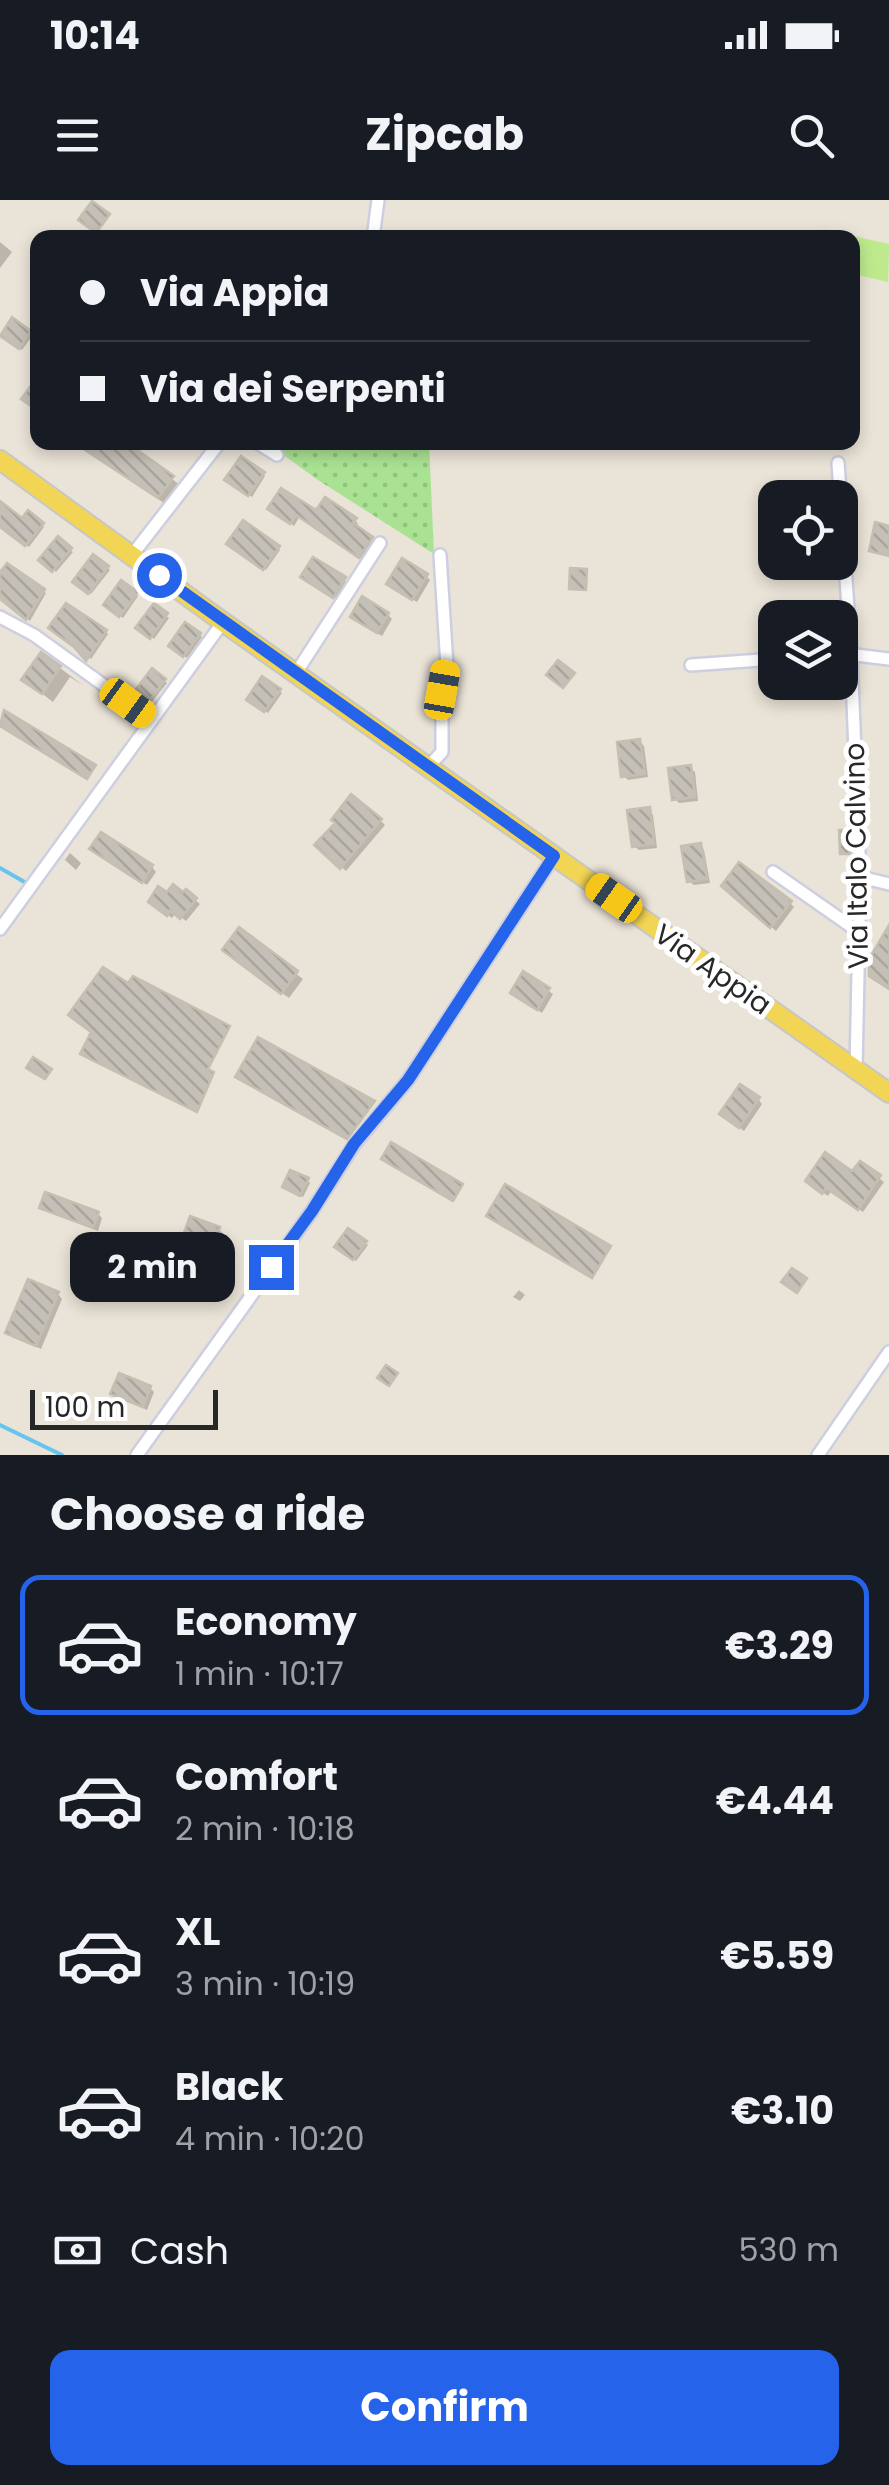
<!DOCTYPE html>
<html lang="en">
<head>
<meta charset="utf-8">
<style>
	body { margin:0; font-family:Poppins,sans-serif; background:#242831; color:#f1f3f6; height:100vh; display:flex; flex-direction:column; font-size:38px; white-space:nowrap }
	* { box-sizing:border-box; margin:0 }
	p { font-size:32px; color:#9ea1a6 }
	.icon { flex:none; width:55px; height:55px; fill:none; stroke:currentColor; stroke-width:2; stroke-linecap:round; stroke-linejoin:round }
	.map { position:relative; height:1255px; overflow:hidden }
	.details { display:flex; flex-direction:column; background:#171b24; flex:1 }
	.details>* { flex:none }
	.guide { position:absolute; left:30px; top:30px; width:830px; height:220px; border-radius:20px; box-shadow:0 5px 15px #0003; display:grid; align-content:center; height:220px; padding:0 50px; background:#171b24 }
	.tools { position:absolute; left:758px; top:280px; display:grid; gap:20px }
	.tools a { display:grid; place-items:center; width:100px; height:100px; border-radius:20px; background:#171b24; box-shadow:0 5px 15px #0003; font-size:50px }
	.scale { position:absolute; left:30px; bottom:25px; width:188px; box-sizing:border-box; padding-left:10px; border:5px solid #272727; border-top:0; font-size:28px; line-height:35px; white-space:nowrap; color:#272727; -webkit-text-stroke:8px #fff; paint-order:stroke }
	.end { position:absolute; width:45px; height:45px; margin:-22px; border:12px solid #2563eb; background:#fff; box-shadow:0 0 0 5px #fff }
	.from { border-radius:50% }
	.bubble { position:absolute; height:70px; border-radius:20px; background:#171b24; box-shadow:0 5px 15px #0003; font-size:32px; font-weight:700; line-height:70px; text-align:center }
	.car { position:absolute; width:30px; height:60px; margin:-30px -15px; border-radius:12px; box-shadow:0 0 8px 2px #0007; background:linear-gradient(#f5c518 24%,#345 0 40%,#f5c518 0 76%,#345 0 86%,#f5c518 0) }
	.guide b { display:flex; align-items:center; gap:35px; height:95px; font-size:38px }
	.guide b+b { border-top:2px solid #363941 }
	.guide i { width:25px; height:25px; background:#f1f3f6 }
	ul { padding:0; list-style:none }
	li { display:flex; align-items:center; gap:30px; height:140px; margin:0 20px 15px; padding:0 30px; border:5px solid transparent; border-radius:20px }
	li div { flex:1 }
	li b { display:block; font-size:38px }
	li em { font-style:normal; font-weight:700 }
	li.on { border-color:#2563eb }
	li>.icon { width:90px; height:90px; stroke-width:1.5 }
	h2 { padding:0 50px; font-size:45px; line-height:120px }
	.pay { display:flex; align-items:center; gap:25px; height:110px; padding:0 50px; font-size:38px }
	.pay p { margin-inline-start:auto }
	.cta { display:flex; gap:20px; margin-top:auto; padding:20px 50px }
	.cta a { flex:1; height:115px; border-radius:20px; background:#2563eb; color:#fff; font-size:40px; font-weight:700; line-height:115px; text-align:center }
	.status { display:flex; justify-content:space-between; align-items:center; height:70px; padding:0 50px; background:#171b24; direction:ltr }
	.status svg { height:28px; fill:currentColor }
	header { display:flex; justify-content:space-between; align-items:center; height:130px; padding:0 50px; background:#171b24; font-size:45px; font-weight:700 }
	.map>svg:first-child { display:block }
	.grass { fill:url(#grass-dots) }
	.pitch { fill:#beea8d }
	.shadow { fill:#0003 }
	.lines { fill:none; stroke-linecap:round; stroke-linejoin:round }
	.stream { stroke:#67c4ef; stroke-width:4 }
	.building { fill:url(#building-back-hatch); stroke:#c5bfb1; stroke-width:2.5 }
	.street-casing { stroke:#cdcfe0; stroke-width:16 }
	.primary-casing { stroke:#c7c7c7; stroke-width:22 }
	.street { stroke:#fff; stroke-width:11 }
	.primary { stroke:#f2d555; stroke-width:18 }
	.route { stroke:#2563eb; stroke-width:12 }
	.labels { text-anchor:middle; stroke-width:10; stroke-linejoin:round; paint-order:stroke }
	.street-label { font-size:28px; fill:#272727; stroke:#fff }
</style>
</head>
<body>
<div class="status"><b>10:14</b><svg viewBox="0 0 49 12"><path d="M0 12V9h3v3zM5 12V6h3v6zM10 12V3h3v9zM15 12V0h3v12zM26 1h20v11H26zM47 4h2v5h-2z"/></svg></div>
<header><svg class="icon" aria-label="menu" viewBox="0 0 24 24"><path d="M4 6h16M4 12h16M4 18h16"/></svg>Zipcab<svg class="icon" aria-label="search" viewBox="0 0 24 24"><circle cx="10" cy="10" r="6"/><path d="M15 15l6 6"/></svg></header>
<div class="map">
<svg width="889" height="1255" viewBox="0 0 889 1255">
	<defs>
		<pattern id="grass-dots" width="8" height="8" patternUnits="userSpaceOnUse" patternTransform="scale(2.5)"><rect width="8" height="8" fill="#a9e292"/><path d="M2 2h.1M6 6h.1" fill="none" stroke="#91c27e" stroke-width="1.8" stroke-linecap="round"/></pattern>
		<pattern id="building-back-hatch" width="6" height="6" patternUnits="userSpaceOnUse" patternTransform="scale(2.5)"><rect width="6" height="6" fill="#c5c0b7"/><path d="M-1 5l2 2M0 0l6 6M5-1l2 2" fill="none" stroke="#a9a59d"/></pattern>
	</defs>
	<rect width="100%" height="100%" fill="#eae3d7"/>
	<path class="grass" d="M267 243H429L434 354 318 280Z"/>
	<path class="pitch" d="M823 29 889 44 888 82 853 74 852 38 822 37Z"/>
	<path class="shadow" d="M0 42 12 52 0 68Z
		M12 121 32 136 22 150 2 135Z
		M73 242H132L130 246 181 286 167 305Z
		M263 274 265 276 252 297 230 282Z
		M0 305 22 322 28 314 44 327 29 347 0 325Z
		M273 312 317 314 355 320 358 324 355 328 375 342 363 360 300 316 294 326Z
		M58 340 73 352 56 372 42 360Z
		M232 347 278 348 280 350 266 370Z
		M94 357 110 370 91 394 75 382Z
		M0 370 46 393 30 421 0 396Z
		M426 376 430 380 417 402 394 388Z
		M305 379H344L346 382 336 398Z
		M122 384 138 396 123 418 106 405Z
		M155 406 169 418 154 439 141 430Z
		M388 415 392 419 382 436 357 421Z
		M186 425 202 437 187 458 171 446Z
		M51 428 106 432 108 434 91 459Z
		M60 468 84 486 70 477 53 502 24 480Z
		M152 472 167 483 150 504 136 493Z
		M279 491 282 493 268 513 252 502Z
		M640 542 644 546 648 577 628 580 624 576Z
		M690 568 695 572 698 601 679 603 675 599Z
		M649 610 653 615 657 648 639 650 634 646Z
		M380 620 385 625 346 671 318 645 338 623Z
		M700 646 704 650 710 683 694 685 689 681Z
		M70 653 81 663 76 670 65 660Z
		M97 654 152 667 156 672 147 685Z
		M724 686 790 703 794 707 776 731Z
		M186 692 200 704 186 721 176 713 172 718 155 706 168 696H184Z
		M239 731 303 779 289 798 231 756Z
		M524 775 553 794 542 813 517 797Z
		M758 899 762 904 744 931 726 918Z
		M861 964 884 982 863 1012 832 990 828 996 812 985 853 975Z
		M308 981 310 983 303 997 287 989Z
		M42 1008 98 1014 102 1018 98 1031Z
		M218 1029 223 1033 213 1058 182 1043Z
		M365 1043 368 1045 356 1061 338 1047Z
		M519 1090 525 1095 520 1101 513 1097Z
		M58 1094 62 1099 41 1149 8 1132Z
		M150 1188 154 1192 147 1210 113 1193Z"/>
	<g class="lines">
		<path class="stream" d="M0 668 28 684
			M0 1225 62 1255"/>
	</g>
	<path class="building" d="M92 1 110 14 96 33 78 20Z
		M12 117 31 131 19 149 0 136Z
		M38 176V211L21 199Z
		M73 242H126L174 276 158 298Z
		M241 256 265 272 248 296 224 280Z
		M281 288 316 310 325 297 357 318 353 323 373 337 359 358 296 315 290 324 267 309Z
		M0 301 22 318 28 310 44 323 25 346 0 327Z
		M243 320 280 346 263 370 226 344Z
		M875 322 889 326V356L869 351Z
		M58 336 72 348 52 372 38 360Z
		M93 354 109 366 88 394 72 382Z
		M313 357 346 377 333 398 300 377Z
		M402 358 428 374 412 400 386 384Z
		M7 363 45 389 26 420 0 399V372Z
		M570 368 587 369 586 390 569 389Z
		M121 380 138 392 119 417 103 405Z
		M362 396 389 413 377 433 350 417Z
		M66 403 107 430 86 461 74 447 48 428Z
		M154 403 168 413 150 439 135 428Z
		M185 422 201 433 183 457 168 446Z
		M41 452 61 466 42 494 21 480Z
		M558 460 575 473 563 488 546 475Z
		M152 468 166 479 147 504 133 493Z
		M262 476 281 489 264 512 246 500Z
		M4 510 96 565 87 579 0 526Z
		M640 539 645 574 621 577 617 542Z
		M691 565 695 597 672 600 668 568Z
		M351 594 382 619 340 669 314 645 335 623 331 620Z
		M650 607 654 644 632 647 627 610Z
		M839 630H849L850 654H840Z
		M101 632 153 665 142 683 89 649Z
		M701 643 707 679 687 682 681 646Z
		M739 662 792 701 770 728 721 686Z
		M173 684 183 692 186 689 197 698 180 719 170 710 167 716 148 702 158 686 167 692Z
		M889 725V789L869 776V759Z
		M239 727 298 771 281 794 222 750Z
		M103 767 128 783 133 776 230 826 208 869 214 872 197 912 80 854 91 832 68 815Z
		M523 771 550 788 537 810 510 793Z
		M258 837 375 901 347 939 235 877Z
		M33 857 52 869 45 879 26 868Z
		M740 884 760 897 739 928 719 914Z
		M391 942 463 984 453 1001 381 959Z
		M825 952 852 971 860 961 881 975 858 1010 826 988 822 994 805 981Z
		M290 970 309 978 300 996 282 987Z
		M505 984 611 1046 592 1078 486 1016Z
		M45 992 99 1012 93 1028 39 1008Z
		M190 1016 220 1027 209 1055 180 1044Z
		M348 1028 367 1041 353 1060 334 1047Z
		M792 1068 807 1078 797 1093 781 1082Z
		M28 1079 59 1092 36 1146 5 1133Z
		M386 1165 398 1173 389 1186 377 1178Z
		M119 1173 151 1186 143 1207 110 1194Z"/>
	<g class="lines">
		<defs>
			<path id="street" d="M373 38 378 0
				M256 242 277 255
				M838 263 851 452 860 677 856 870
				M132 355 220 242
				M0 417 34 435 152 520
				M840 453 889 459
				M691 465 775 459
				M296 473 380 343
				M428 567 442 552V490L447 466 440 355
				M773 672 859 732
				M860 677 889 684
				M0 729 223 422
				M137 1255 312 1011 354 945 408 880 554 656
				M818 1255 889 1152"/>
			<path id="primary" d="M0 260 223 422 889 893"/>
		</defs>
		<use href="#street" class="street-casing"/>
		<use href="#primary" class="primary-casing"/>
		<use href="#street" class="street"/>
		<use href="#primary" class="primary"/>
	</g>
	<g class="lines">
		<path class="route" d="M159 375 554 656 408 880 354 944 312 1011 271 1067"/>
	</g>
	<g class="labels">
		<g class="street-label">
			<text transform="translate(856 656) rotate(-91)" y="10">Via Italo Calvino</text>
			<text transform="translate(713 769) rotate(35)" y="10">Via Appia</text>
		</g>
	</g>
</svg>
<div class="tools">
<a><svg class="icon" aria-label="locate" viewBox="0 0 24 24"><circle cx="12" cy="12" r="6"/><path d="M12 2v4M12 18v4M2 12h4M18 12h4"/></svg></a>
<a><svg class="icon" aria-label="layers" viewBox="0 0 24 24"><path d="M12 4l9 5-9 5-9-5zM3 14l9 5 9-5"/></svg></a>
</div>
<div class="scale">100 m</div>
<i class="end from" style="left:159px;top:375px"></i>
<i class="end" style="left:271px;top:1067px"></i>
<div class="bubble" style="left:70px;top:1032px;width:165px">2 min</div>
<i class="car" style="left:442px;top:490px;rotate:10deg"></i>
<i class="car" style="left:128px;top:503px;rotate:126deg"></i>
<i class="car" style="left:614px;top:698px;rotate:305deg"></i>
<div class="guide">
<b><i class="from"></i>Via Appia</b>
<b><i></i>Via dei Serpenti</b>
</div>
</div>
<section class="details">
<h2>Choose a ride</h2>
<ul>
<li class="on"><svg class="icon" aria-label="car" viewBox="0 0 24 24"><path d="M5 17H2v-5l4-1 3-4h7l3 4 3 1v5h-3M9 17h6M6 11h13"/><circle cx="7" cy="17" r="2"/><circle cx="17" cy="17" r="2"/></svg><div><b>Economy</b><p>1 min · 10:17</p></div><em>€3.29</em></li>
<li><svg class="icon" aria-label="car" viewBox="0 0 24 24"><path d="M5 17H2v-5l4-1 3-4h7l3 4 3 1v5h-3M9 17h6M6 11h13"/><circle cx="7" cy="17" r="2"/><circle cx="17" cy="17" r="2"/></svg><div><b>Comfort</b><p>2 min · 10:18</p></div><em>€4.44</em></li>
<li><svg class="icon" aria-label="car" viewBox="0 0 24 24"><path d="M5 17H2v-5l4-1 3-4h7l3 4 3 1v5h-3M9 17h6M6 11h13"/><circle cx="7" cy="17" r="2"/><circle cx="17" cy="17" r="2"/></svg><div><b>XL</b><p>3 min · 10:19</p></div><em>€5.59</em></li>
<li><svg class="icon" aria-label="car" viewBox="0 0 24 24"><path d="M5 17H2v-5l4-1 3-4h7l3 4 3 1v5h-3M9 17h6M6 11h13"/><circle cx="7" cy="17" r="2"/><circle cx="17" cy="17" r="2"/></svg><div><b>Black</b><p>4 min · 10:20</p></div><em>€3.10</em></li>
</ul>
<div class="pay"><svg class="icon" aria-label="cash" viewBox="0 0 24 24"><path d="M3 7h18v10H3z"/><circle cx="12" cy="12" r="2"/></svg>Cash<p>530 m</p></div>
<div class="cta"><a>Confirm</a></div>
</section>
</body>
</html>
